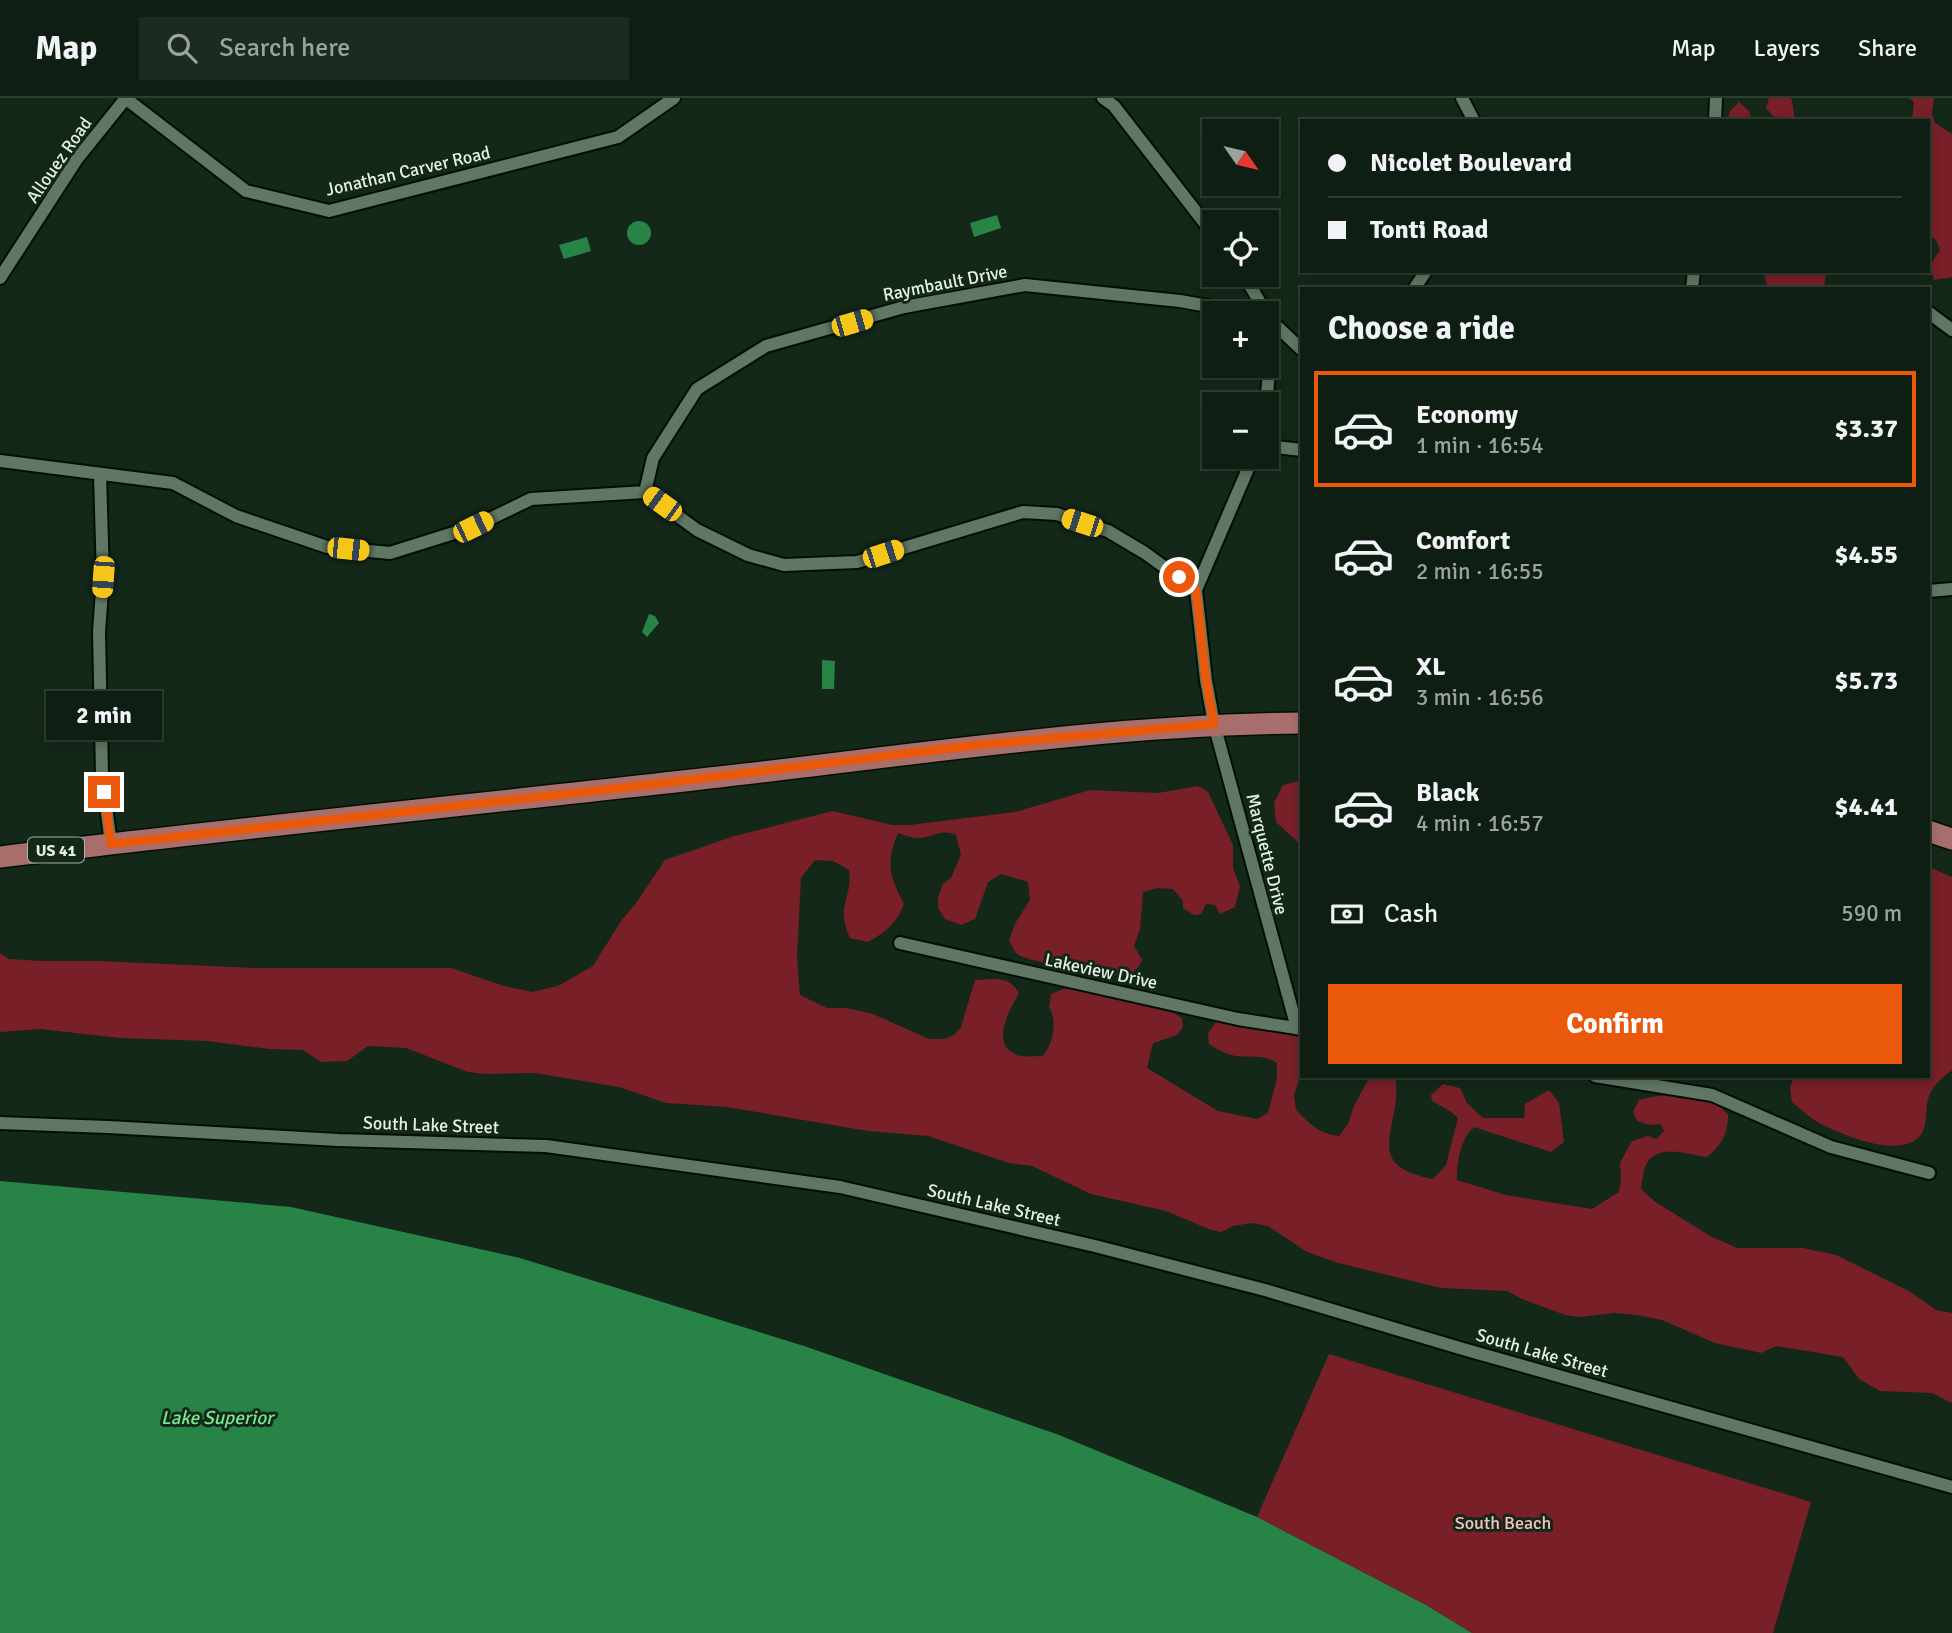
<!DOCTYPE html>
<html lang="en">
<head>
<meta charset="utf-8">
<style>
	body { margin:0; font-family:Signika,sans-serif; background:#1c2b20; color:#f1f3f6; height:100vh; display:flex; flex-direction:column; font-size:26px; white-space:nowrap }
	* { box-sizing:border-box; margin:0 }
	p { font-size:23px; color:#9ba29f }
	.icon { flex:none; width:38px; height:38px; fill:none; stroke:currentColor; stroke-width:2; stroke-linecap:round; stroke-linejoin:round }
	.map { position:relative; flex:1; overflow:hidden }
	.drawer { position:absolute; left:1300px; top:189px; width:630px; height:791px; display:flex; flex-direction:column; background:#0e1e12; border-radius:0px; box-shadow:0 4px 10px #0003,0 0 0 2px #2e3c32 }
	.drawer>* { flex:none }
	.hud { position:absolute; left:1300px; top:21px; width:630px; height:154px; border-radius:0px; box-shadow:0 4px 10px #0003,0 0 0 2px #2e3c32; display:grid; align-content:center; height:154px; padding:0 28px; background:#0e1e12 }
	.needle { width:46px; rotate:124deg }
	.tools { position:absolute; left:1202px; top:21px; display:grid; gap:14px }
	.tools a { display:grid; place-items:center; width:77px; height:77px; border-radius:0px; background:#0e1e12; box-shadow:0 4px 10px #0003,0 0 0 2px #2e3c32; font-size:35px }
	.end { position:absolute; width:32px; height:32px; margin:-16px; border:9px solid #ea580c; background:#fff; box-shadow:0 0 0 4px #fff }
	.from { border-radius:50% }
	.bubble { position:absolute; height:49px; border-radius:0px; background:#0e1e12; box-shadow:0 4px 10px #0003,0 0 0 2px #2e3c32; font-size:23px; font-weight:700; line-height:49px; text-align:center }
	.car { position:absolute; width:21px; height:42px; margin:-21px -10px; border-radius:9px; box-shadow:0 0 5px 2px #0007; background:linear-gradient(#f5c518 24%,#345 0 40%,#f5c518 0 76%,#345 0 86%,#f5c518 0) }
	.hud b { display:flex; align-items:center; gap:24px; height:66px; font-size:26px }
	.hud b+b { border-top:2px solid #2e3c32 }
	.hud i { width:18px; height:18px; background:#f1f3f6 }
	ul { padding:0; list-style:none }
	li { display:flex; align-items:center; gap:21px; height:116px; margin:0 14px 10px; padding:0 14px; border:4px solid transparent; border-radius:0px }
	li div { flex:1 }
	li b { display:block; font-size:26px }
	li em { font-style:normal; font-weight:700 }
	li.selected { border-color:#ea580c }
	li>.icon { width:63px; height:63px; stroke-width:1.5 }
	h2 { padding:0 28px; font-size:32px; line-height:84px }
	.pay { display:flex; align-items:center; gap:18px; height:77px; padding:0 28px; font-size:26px }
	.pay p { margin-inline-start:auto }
	.cta { display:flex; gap:14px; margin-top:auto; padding:14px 28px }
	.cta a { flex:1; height:80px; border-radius:0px; background:#ea580c; color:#fff; font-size:28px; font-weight:700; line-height:80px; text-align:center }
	header { display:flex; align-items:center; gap:42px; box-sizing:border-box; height:98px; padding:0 35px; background:#0e1e12; border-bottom:2px solid #2e3c32 }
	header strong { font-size:33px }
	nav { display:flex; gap:38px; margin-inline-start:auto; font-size:24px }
	.search { width:490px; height:63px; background:#1c2b20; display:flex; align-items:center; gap:18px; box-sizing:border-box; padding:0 24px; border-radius:0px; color:#9ba29f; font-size:26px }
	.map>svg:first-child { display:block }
	.green { fill:#781f28 }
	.water { fill:#288446 }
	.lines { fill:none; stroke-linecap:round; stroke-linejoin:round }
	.minor-casing { stroke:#001004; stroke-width:16 }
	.trunk-casing { stroke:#001004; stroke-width:24 }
	.minor { stroke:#5f7764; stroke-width:12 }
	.trunk { stroke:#a86e6b; stroke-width:21 }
	.route { stroke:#ea580c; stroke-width:9 }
	.labels { text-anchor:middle; stroke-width:6; stroke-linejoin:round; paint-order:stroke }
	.shield { fill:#132818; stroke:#a5b5a8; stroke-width:2 }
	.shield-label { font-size:16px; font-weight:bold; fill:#e4f1e6 }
	.street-label { font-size:18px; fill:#e4f1e6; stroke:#132818 }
	.park-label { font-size:18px; fill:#f8c1c0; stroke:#132818 }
	.water-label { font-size:19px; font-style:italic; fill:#76e994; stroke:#132818 }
</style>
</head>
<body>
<header>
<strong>Map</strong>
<div class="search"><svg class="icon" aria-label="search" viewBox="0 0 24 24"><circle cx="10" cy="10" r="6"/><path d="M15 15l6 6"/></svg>Search here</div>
<nav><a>Map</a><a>Layers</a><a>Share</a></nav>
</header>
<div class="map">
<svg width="1952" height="1535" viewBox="0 0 1952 1535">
	<rect width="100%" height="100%" fill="#132818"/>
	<path class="green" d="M1769 0H1790L1792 2 1795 23 1773 18 1766 10Z
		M1909 0H1934L1932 16 1935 25 1952 36V179L1934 182 1930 167 1940 152 1936 142 1929 137 1928 23H1912L1914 4Z
		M1739 4 1749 13 1752 23H1727L1730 13Z
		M1763 173H1826L1824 191H1768Z
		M1302 682V748L1276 724 1274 705 1283 687Z
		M1198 688 1208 694 1233 747V770L1240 788 1235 809 1220 816 1215 807 1206 806 1201 816 1194 817 1183 810V803L1173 791 1157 790 1143 794 1140 831 1134 848 1142 862C1139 869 1135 875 1126 876 1112 879 1027 864 1017 856 1014 853 1011 846 1009 842L1016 824 1030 802 1028 784 1001 776 988 784 975 821 961 827 945 821 938 810V799L943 786 951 780 961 756 956 737C942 731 935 738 922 740 913 741 906 738 898 735 885 765 890 779 904 806 896 826 886 834 868 844L850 840C835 806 853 801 849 772L833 763 815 762 801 780 797 859 800 897 827 910H846L873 916 929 941H944L954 937 961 929 975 882C994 881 1009 877 1019 895 1009 913 988 949 1020 958 1027 959 1036 958 1043 958 1053 945 1058 924 1049 909L1051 896 1069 889 1174 915 1182 920 1183 929 1177 937 1153 945 1147 970 1218 1013 1257 1021 1268 1015 1277 980V965C1264 956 1251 960 1236 958 1226 956 1218 952 1209 946L1208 935 1216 924C1240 927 1286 925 1302 942V973L1294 997 1296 1012C1310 1026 1319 1036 1339 1038L1348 1026 1353 1010 1370 978H1395C1405 1026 1357 1067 1433 1081L1446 1067 1458 1020 1450 1013 1432 1003 1431 997 1443 986 1460 990 1467 1005 1483 1020H1524L1525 1006 1549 992 1559 1005 1564 1044 1551 1054 1474 1029C1460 1042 1457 1063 1457 1082L1506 1097 1592 1111 1619 1094 1621 1081 1620 1065 1632 1043 1648 1038 1656 1041 1664 1033 1660 1026 1649 1027 1637 1023 1633 1014 1639 1002C1661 996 1695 994 1716 1005 1720 1007 1724 1013 1728 1016 1728 1036 1722 1047 1707 1059 1688 1057 1656 1043 1645 1069 1643 1075 1642 1084 1641 1091L1654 1103 1710 1138 1737 1150H1803L1836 1157 1909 1193 1936 1212 1952 1215V1305L1932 1295 1880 1293 1859 1281 1843 1259 1776 1248 1761 1255 1715 1245 1662 1222 1637 1217 1615 1215 1580 1219 1565 1217 1522 1201 1507 1193 1441 1190 1338 1165 1307 1154 1268 1128 1251 1125 1233 1128 1221 1134 1211 1132 1166 1113 1091 1096 1032 1068 1009 1065 928 1038 868 1033 727 1009 666 1005 619 989 535 975 485 976 468 974 406 950 368 948 347 963 321 964 303 952 270 951 207 943 120 940 40 931 0 934V855L9 861 42 863H98L257 870H451L504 888 532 894 558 888 593 868 621 823 636 805 665 762 734 738 833 713 892 727H910L1015 714 1090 692 1158 695Z
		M1929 769 1952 779V972C1942 980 1932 988 1928 1001 1925 1013 1928 1028 1920 1038 1900 1061 1846 1038 1823 1027 1812 1022 1802 1012 1792 1004L1790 990 1794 978H1928Z
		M1329 1256 1811 1404 1773 1535H1472L1426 1507 1257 1419Z"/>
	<path class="water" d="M997 117 1001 130 974 139 970 125Z
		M627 135a12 12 0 1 1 24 0a12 12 0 1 1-24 0Z
		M587 139 591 153 564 161 559 147Z
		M649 516 655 518 659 525 647 539 642 534Z
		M822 562 835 563 834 591H822Z
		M0 1083 291 1109 520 1160 804 1248 1059 1337 1257 1419 1426 1507 1472 1535H0Z"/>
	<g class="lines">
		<defs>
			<path id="minor" d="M125 0 246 93 329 113 618 39 674 0
				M1103 0 1114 8 1214 137
				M1462 0 1474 23
				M1715 23 1716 0
				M1244 177 1266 215
				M0 180 77 61 126 0
				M1414 191 1426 173
				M1692 191 1694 173
				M1928 214 1952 232
				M1267 219 1302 252
				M1266 306 1270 265 1267 216
				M1267 348 1302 352
				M1253 359 1196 492 1206 582 1214 626 1297 930
				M0 363 173 385 236 418 327 449 390 455 473 429 531 401 645 394 697 432 748 457 784 467 857 464 1023 414 1057 416 1108 433 1145 455 1196 492
				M100 377 103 479 99 534 102 677 111 746
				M645 394 653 360 697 291 766 248 904 209 1025 187 1180 203 1247 215
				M1928 493 1952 491
				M900 845 1238 921 1302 931
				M1595 978 1712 997 1831 1049 1929 1075
				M0 1025 108 1029 338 1042 546 1048 840 1089 1095 1148 1265 1192 1463 1251 1952 1389"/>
			<path id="trunk" d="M1928 733 1952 741
				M0 759C239 730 480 706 719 679 913 657 1107 627 1302 625"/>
		</defs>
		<use href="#minor" class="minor-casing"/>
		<use href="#trunk" class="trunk-casing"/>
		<use href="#minor" class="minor"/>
		<use href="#trunk" class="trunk"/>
	</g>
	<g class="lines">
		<path class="route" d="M104 694 111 746 629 689 977 647 1214 626 1206 582 1196 492 1179 479"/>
	</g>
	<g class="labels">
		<rect class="shield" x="28" y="739.5" width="56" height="25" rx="5"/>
		<g class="shield-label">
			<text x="56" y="758">US 41</text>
		</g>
		<g class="street-label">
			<text transform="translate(59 62) rotate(-55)" y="6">Allouez Road</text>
			<text transform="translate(408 73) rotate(-13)" y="6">Jonathan Carver Road</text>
			<text transform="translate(945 185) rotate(-11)" y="6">Raymbault Drive</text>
			<text transform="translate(1267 756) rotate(76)" y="6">Marquette Drive</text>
			<text transform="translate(1101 873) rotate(12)" y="6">Lakeview Drive</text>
			<text transform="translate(431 1027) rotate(2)" y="6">South Lake Street</text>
			<text transform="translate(994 1107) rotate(13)" y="6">South Lake Street</text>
			<text transform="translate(1542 1255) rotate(16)" y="6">South Lake Street</text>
		</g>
		<g class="park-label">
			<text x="1503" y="1431">South Beach</text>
		</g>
		<g class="water-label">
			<text x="217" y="1326">Lake Superior</text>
		</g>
	</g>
</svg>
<div class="tools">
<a><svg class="needle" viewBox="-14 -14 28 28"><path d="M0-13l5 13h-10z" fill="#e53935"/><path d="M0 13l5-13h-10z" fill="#9ba29f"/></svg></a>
<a><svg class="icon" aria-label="locate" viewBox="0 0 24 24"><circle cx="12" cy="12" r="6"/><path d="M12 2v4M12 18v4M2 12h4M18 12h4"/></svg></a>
<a>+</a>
<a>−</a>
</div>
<i class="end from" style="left:1179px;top:479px"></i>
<i class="end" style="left:104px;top:694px"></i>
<div class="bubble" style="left:46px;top:593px;width:116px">2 min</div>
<i class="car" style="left:852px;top:225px;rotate:74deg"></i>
<i class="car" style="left:662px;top:406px;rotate:306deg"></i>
<i class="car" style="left:1082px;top:425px;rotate:288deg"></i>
<i class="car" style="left:473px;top:429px;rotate:64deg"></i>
<i class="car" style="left:348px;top:451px;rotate:96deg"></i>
<i class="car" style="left:883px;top:456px;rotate:72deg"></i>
<i class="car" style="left:103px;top:479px;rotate:184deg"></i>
<div class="hud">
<b><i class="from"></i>Nicolet Boulevard</b>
<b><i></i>Tonti Road</b>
</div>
<section class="drawer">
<h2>Choose a ride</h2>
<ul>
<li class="selected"><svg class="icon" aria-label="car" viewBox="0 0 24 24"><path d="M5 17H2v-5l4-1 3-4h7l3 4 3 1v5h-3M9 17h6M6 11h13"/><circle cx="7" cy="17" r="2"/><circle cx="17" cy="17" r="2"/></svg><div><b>Economy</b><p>1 min · 16:54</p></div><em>$3.37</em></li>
<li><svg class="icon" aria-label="car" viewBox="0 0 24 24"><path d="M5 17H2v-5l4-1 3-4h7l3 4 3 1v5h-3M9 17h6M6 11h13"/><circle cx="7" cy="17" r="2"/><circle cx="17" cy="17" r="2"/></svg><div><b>Comfort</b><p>2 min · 16:55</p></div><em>$4.55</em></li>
<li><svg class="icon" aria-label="car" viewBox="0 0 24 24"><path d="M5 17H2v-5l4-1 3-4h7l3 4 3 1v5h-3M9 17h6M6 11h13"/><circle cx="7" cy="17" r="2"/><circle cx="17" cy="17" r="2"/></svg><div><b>XL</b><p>3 min · 16:56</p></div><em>$5.73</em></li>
<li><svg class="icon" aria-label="car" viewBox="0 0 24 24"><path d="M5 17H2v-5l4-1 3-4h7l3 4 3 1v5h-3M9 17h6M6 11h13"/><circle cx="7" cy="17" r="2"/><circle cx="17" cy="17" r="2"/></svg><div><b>Black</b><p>4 min · 16:57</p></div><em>$4.41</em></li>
</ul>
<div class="pay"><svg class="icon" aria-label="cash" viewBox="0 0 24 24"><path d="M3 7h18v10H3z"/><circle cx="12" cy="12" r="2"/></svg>Cash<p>590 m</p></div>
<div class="cta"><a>Confirm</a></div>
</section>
</div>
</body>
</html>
